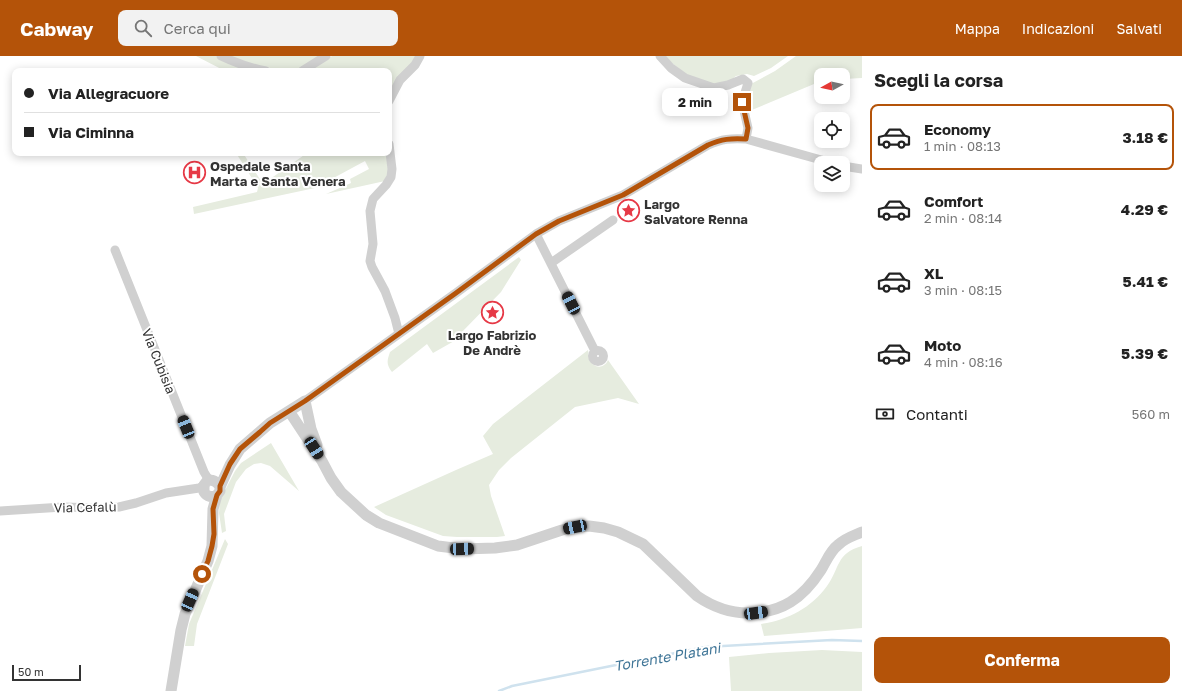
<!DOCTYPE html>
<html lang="it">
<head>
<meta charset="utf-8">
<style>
	body { margin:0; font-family:"Golos Text",sans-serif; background:#f2f2f2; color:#222; height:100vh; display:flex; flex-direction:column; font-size:15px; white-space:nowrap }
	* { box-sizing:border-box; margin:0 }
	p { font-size:13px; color:#767676 }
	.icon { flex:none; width:22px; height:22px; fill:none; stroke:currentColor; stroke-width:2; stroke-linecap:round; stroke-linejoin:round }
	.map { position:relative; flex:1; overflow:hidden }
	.details { display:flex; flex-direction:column; background:#fff; width:320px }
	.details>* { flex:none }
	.guide { position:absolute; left:12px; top:12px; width:380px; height:88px; border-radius:8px; box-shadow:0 2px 10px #0003; display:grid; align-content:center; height:88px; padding:0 12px; background:#fff }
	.needle { width:26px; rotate:262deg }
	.fabs { position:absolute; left:814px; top:12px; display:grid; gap:8px }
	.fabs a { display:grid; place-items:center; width:36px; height:36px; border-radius:8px; background:#fff; box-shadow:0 2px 10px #0003; font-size:20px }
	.scale { position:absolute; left:12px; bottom:10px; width:69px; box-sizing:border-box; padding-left:4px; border:2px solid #333; border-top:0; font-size:11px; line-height:14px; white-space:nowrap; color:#333; -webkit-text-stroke:3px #fff; paint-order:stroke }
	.end { position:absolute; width:18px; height:18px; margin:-9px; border:5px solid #b45309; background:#fff; box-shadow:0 0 0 2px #fff }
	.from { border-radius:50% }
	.bubble { position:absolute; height:28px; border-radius:8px; background:#fff; box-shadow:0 2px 10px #0003; font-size:13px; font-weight:700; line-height:28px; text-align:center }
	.car { position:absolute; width:12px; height:24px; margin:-12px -6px; border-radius:5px; box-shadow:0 0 3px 1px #0007; background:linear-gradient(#222 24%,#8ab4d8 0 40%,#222 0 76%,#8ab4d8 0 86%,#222 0) }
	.guide b { display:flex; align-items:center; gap:14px; height:38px; font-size:15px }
	.guide b+b { border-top:1px solid #e0e0e0 }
	.guide i { width:10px; height:10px; background:#222 }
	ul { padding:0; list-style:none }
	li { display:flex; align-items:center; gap:12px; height:66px; margin:0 8px 6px; padding:0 4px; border:2px solid transparent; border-radius:8px }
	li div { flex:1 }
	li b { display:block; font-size:15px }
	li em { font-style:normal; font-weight:700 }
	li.active { border-color:#b45309 }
	li>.icon { width:36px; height:36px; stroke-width:1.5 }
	h2 { padding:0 12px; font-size:18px; line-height:48px }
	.pay { display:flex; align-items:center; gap:10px; height:44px; padding:0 12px; font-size:15px }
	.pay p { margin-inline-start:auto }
	.button { display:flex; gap:8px; margin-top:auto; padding:8px 12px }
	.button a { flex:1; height:46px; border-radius:8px; background:#b45309; color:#fff; font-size:16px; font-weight:700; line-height:46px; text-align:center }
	header { display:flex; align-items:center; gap:24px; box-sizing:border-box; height:56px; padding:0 20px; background:#b45309; color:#fff }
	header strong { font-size:19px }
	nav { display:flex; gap:22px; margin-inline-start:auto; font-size:14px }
	.search { width:280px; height:36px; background:#f2f2f2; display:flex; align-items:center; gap:10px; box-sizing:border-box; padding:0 14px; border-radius:8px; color:#767676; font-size:15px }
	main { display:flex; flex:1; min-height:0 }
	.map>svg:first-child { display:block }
	.green { fill:#e6ecdf }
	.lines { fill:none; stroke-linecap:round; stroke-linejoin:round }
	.stream { stroke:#cfe2ee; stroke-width:2.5 }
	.minor { stroke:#d0d0d0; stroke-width:9 }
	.tertiary { stroke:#d0d0d0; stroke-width:11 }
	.route { stroke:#b45309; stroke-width:5 }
	.labels { text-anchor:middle; stroke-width:4; stroke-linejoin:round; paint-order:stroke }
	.poi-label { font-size:13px; font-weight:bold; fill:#333; stroke:#fff; text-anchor:start }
	.street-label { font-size:13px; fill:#333; stroke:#fff }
	.water-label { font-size:14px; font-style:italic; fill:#3f7597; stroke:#fff }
</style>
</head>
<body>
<header>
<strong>Cabway</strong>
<div class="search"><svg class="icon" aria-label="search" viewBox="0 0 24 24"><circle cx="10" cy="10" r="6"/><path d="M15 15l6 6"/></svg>Cerca qui</div>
<nav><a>Mappa</a><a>Indicazioni</a><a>Salvati</a></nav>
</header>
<main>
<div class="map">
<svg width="862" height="635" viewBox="0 0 862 635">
	<rect width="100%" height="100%" fill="#fff"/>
	<path class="green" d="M196 0H216L230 7 252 15H225Z
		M230 0H321C314 4 308 10 300 12 295 13 289 13 284 13 265 13 248 7 230 0Z
		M332 0H417L389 40V15H308Z
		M664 0H788L771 12 754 20 747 18 736 20 727 28 717 29 686 19Z
		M796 0H862V22L843 23V19H821V28L817 30 814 28 747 56 746 49 751 28 775 15Z
		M236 97H243L263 128 307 97H388L389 114 385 125 326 138 351 127 350 123 369 113 365 105 315 132 194 158 193 151 257 136 258 132Z
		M519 201 521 204 501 236 461 277 456 284 433 297 427 288 392 316C386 308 387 305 390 296Z
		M588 294C589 298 588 302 590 305 592 309 599 313 604 309 606 308 607 306 608 304L639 348 618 342 575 351 511 402 499 414 489 429 491 440 505 480 497 481H457L443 480 386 459 374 451 456 414 493 398 483 380 493 368Z
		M271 387 299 435 270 410 261 407 254 408 246 413 236 426 224 458 226 475 222 477 219 457 220 444 235 415 241 407Z
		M225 483 228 488 197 568 194 590H185L189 568Z
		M862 490V572L764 580 761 568C788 564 811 552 827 530 840 512 836 497 862 490Z
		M822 594 862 596V635H731L729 601 769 597Z"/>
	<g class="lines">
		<path class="stream" d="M499 635 512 630 705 591 832 584 862 585"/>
		<path class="minor" d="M221 0C236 7 250 12 266 15
			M660 0 671 12 685 22 714 32 728 29 743 23 748 27 742 46 748 72 746 83
			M302 15 326 0
			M389 45 400 24 415 9 420 0
			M389 88 392 113 391 121 386 129 373 143 370 155 373 188 370 205 372 211 385 235 395 262 399 278
			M843 110 862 113
			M536 178 595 295
			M115 194 204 416 207 421 211 424
			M551 207 613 164
			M592.5 300a5.5 5.5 0 1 1 11 0a5.5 5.5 0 1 1-11 0Z
			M305 345 456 237 536 178 559 165 623 139 708 89C722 83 731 82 746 83L832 107
			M0 455 63 451 100 452 119 451 136 447 166 437 199 432 204 429"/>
		<path class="tertiary" d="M289 355 322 405 331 422 341 436 366 459 379 467 438 490 462 493 495 492 517 489 562 474 575 471 589 470 604 472 618 476 643 488 697 540C713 551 729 557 748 557 782 557 803 542 821 514 826 506 830 495 838 489 845 482 853 480 862 476
			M217 439C212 442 207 441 204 436V429L207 425C212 423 217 425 220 431
			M171 635 181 574 185 558 208 505 212 490 213 453 217 439 220 435V431L224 422 230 409 240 393 270 367 305 345 311 373 317 389"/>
	</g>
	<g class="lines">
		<path class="route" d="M202 518 208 505 212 490 214 478 213 453 217 439 220 435V430L230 408 240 393 260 376 270 367 305 345 456 237 536 178 559 165 623 139 708 89C722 83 731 82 746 83L748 72 742 46"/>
	</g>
	<defs>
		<symbol id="hospital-ring" viewBox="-11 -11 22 22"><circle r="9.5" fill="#fff" stroke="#e63946" stroke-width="1.5"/><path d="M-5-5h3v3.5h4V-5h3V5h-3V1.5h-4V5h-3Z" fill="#e63946"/></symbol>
		<symbol id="sight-ring" viewBox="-11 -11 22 22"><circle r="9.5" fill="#fff" stroke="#e63946" stroke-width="1.5"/><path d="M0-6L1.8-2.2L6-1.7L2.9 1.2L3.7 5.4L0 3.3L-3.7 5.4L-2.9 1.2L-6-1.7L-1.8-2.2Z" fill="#e63946"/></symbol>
	</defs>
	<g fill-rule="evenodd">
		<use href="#hospital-ring" x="182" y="104" width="25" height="25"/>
		<use href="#sight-ring" x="616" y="142" width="25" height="25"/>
		<use href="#sight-ring" x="480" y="244" width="25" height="25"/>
	</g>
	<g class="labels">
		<g class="poi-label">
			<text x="210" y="115">Ospedale Santa<tspan x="210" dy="15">Marta e Santa Venera</tspan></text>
			<text x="644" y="153">Largo<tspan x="644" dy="15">Salvatore Renna</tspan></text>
			<text x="492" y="284" text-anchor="middle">Largo Fabrizio<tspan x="492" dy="15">De Andrè</tspan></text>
		</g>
		<g class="street-label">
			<text transform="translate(159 305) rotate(68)" y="5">Via Cubisia</text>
			<text transform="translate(85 451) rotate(-1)" y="5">Via Cefalù</text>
		</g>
		<g class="water-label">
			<text transform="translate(667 601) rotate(-10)" y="5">Torrente Platani</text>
		</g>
	</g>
</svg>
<div class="fabs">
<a><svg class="needle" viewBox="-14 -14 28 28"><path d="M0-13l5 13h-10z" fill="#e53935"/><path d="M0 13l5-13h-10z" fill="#767676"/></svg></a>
<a><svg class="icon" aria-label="locate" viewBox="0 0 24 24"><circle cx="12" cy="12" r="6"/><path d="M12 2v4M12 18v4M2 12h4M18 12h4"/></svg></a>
<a><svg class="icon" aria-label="layers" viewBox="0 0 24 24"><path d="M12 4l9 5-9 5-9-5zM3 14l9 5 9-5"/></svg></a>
</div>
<div class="scale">50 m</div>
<i class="end from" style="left:202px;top:518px"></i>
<i class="end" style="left:742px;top:46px"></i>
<div class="bubble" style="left:662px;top:32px;width:66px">2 min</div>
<i class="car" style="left:571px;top:247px;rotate:333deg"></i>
<i class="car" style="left:186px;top:371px;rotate:338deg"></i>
<i class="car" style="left:314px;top:392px;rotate:147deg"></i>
<i class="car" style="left:575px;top:471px;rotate:258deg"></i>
<i class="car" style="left:462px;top:493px;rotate:88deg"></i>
<i class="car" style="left:190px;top:544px;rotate:24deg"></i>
<i class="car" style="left:756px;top:557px;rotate:82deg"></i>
<div class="guide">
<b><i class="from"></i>Via Allegracuore</b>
<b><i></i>Via Ciminna</b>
</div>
</div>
<section class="details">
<h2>Scegli la corsa</h2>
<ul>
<li class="active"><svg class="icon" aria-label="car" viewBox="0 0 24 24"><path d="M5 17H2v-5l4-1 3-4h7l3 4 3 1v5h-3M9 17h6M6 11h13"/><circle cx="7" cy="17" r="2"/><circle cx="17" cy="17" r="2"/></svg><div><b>Economy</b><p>1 min · 08:13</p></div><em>3.18 €</em></li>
<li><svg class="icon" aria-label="car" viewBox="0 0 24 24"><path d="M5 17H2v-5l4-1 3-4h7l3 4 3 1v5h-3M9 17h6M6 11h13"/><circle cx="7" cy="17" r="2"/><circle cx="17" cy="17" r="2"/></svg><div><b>Comfort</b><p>2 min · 08:14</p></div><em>4.29 €</em></li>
<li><svg class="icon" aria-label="car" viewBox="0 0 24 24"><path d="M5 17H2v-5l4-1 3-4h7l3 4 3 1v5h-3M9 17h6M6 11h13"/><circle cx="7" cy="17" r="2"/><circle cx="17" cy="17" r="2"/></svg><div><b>XL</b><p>3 min · 08:15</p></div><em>5.41 €</em></li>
<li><svg class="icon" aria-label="car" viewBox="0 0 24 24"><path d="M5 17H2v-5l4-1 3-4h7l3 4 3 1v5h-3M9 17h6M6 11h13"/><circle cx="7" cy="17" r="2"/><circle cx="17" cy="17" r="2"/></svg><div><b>Moto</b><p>4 min · 08:16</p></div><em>5.39 €</em></li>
</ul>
<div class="pay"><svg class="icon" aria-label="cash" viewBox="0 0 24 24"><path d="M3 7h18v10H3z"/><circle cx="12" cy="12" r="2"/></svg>Contanti<p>560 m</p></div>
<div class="button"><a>Conferma</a></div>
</section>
</main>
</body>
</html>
